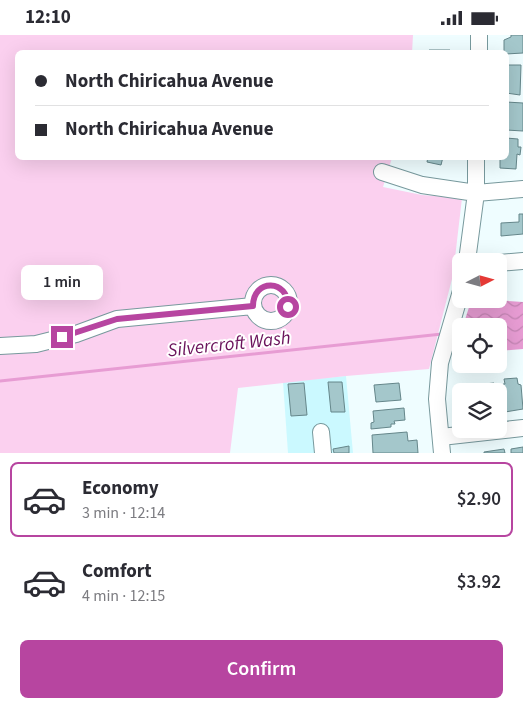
<!DOCTYPE html>
<html lang="en">
<head>
<meta charset="utf-8">
<style>
	body { margin:0; font-family:"Source Sans 3",sans-serif; background:#f7f7f7; color:#2b2b33; height:100vh; display:flex; flex-direction:column; font-size:19px; white-space:nowrap }
	* { box-sizing:border-box; margin:0 }
	p { font-size:16px; color:#7c7c81 }
	.icon { flex:none; width:28px; height:28px; fill:none; stroke:currentColor; stroke-width:2; stroke-linecap:round; stroke-linejoin:round }
	.map { position:relative; height:418px; overflow:hidden }
	.drawer { display:flex; flex-direction:column; background:#fff; flex:1 }
	.drawer>* { flex:none }
	.hud { position:absolute; left:15px; top:15px; width:494px; height:110px; border-radius:8px; box-shadow:0 5px 20px #0002; display:grid; align-content:center; height:110px; padding:0 20px; background:#fff }
	.needle { width:32px; rotate:84deg }
	.fabs { position:absolute; left:452px; top:218px; display:grid; gap:10px }
	.fabs a { display:grid; place-items:center; width:55px; height:55px; border-radius:8px; background:#fff; box-shadow:0 5px 20px #0002; font-size:25px }
	.end { position:absolute; width:22px; height:22px; margin:-11px; border:6px solid #b745a0; background:#fff; box-shadow:0 0 0 2px #fff }
	.from { border-radius:50% }
	.bubble { position:absolute; height:35px; border-radius:8px; background:#fff; box-shadow:0 5px 20px #0002; font-size:16px; font-weight:600; line-height:35px; text-align:center }
	.hud b { display:flex; align-items:center; gap:18px; height:48px; font-size:19px }
	.hud b+b { border-top:1px solid #e1e1e2 }
	.hud i { width:12px; height:12px; background:#2b2b33 }
	ul { padding:9px 0 0; list-style:none }
	li { display:flex; align-items:center; gap:15px; height:75px; margin:0 10px 8px; padding:0 10px; border:2px solid transparent; border-radius:8px }
	li div { flex:1 }
	li b { display:block; font-size:19px }
	li em { font-style:normal; font-weight:600 }
	li.selected { border-color:#b745a0 }
	li>.icon { width:45px; height:45px; stroke-width:1.5 }
	.button { display:flex; gap:10px; margin-top:auto; padding:10px 20px }
	.button a { flex:1; height:58px; border-radius:8px; background:#b745a0; color:#fff; font-size:20px; font-weight:600; line-height:58px; text-align:center }
	.status { display:flex; justify-content:space-between; align-items:center; height:35px; padding:0 25px; background:#fff; direction:ltr }
	.status svg { height:14px; fill:currentColor }
	.map>svg:first-child { display:block }
	.built { fill:#cbf9ff }
	.park { fill:#fbd0ef }
	.water { fill:url(#water-waves) }
	.lines { fill:none; stroke-linecap:round; stroke-linejoin:round }
	.stream { stroke:#e79cd3; stroke-width:3 }
	.building { fill:#a4c7cb; stroke:#65868a }
	.minor-casing { stroke:#78999d; stroke-width:18 }
	.minor { stroke:#fff; stroke-width:16 }
	.route { stroke:#b745a0; stroke-width:6 }
	.labels { text-anchor:middle; stroke-width:4; stroke-linejoin:round; paint-order:stroke }
	.water-label { font-size:19px; font-style:italic; fill:#6b135c; stroke:#fff }
</style>
</head>
<body>
<div class="status"><b>12:10</b><svg viewBox="0 0 49 12"><path d="M0 12V9h3v3zM5 12V6h3v6zM10 12V3h3v9zM15 12V0h3v12zM26 1h20v11H26zM47 4h2v5h-2z"/></svg></div>
<div class="map">
<svg width="523" height="418" viewBox="0 0 523 418">
	<defs>
		<pattern id="water-waves" width="16" height="10" patternUnits="userSpaceOnUse" patternTransform="scale(1.25)"><rect width="16" height="10" fill="#e79cd3"/><path d="M0 5q4-4 8 0t8 0" fill="none" stroke="#c485b4"/></pattern>
	</defs>
	<rect width="100%" height="100%" fill="#effdff"/>
	<path class="built" d="M346 341 353 418H288L283 347Z"/>
	<path class="park" d="M0 0H413L412 18H18V122L392 123 383 152 422 160 462 163 453 240 429 334 346 341 238 353 230 418H0Z"/>
	<path class="water" d="M496 265 523 267V314L499 316V291H463L471 266Z"/>
	<g class="lines">
		<path class="stream" d="M453 298 461 297
			M0 346 442 299"/>
	</g>
	<path class="building" d="M511 0H523V18L506 19V18H504V5L511 2Z
		M429 15H450L449 18H429Z
		M506 30H521L520 60 506 58Z
		M506 67 523 68V96L506 95Z
		M506 103 518 104V112H521L520 120 517 119 516 134 500 133V122H506Z
		M428 122H443L441 130 427 127Z
		M519 179H523V199L501 201V188L519 187Z
		M517 343 518 349 521 350 523 374 505 377 503 349H505L504 344Z
		M328 347H342L345 377H331Z
		M304 348 307 380 291 381 288 349Z
		M399 348 401 365 376 367 374 350Z
		M494 348 495 356H476L475 350Z
		M404 373 405 385 394 386 395 389H391V392L371 394V388L374 387 373 376Z
		M407 397 408 406 417 405 418 418H373L372 400Z
		M349 411V418H334L333 414Z
		M523 412V418H511V414Z
		M504 414 505 418H484V417Z"/>
	<g class="lines">
		<defs>
			<path id="minor" d="M479 18V0
				M382 137 422 150 476 158 523 154
				M467 226 476 158V122
				M499 228 523 226
				M253 268a18 18 0 1 1 36 0a18 18 0 1 1-36 0Z
				M0 311 36 309 76 299 117 284 253 271
				M321 397 323 418
				M441 402 523 393
				M442 418 437 364 440 328 461 256"/>
		</defs>
		<use href="#minor" class="minor-casing"/>
		<use href="#minor" class="minor"/>
	</g>
	<g class="lines">
		<path class="route" d="M62 302 117 284 253 271C253 243 289 244 288 272"/>
	</g>
	<g class="labels">
		<g class="water-label">
			<text transform="translate(229 308) rotate(-6)" y="7">Silvercroft Wash</text>
		</g>
	</g>
</svg>
<div class="fabs">
<a><svg class="needle" viewBox="-14 -14 28 28"><path d="M0-13l5 13h-10z" fill="#e53935"/><path d="M0 13l5-13h-10z" fill="#7c7c81"/></svg></a>
<a><svg class="icon" aria-label="locate" viewBox="0 0 24 24"><circle cx="12" cy="12" r="6"/><path d="M12 2v4M12 18v4M2 12h4M18 12h4"/></svg></a>
<a><svg class="icon" aria-label="layers" viewBox="0 0 24 24"><path d="M12 4l9 5-9 5-9-5zM3 14l9 5 9-5"/></svg></a>
</div>
<i class="end from" style="left:288px;top:272px"></i>
<i class="end" style="left:62px;top:302px"></i>
<div class="bubble" style="left:21px;top:230px;width:82px">1 min</div>
<div class="hud">
<b><i class="from"></i>North Chiricahua Avenue</b>
<b><i></i>North Chiricahua Avenue</b>
</div>
</div>
<section class="drawer">
<ul>
<li class="selected"><svg class="icon" aria-label="car" viewBox="0 0 24 24"><path d="M5 17H2v-5l4-1 3-4h7l3 4 3 1v5h-3M9 17h6M6 11h13"/><circle cx="7" cy="17" r="2"/><circle cx="17" cy="17" r="2"/></svg><div><b>Economy</b><p>3 min · 12:14</p></div><em>$2.90</em></li>
<li><svg class="icon" aria-label="car" viewBox="0 0 24 24"><path d="M5 17H2v-5l4-1 3-4h7l3 4 3 1v5h-3M9 17h6M6 11h13"/><circle cx="7" cy="17" r="2"/><circle cx="17" cy="17" r="2"/></svg><div><b>Comfort</b><p>4 min · 12:15</p></div><em>$3.92</em></li>
</ul>
<div class="button"><a>Confirm</a></div>
</section>
</body>
</html>
